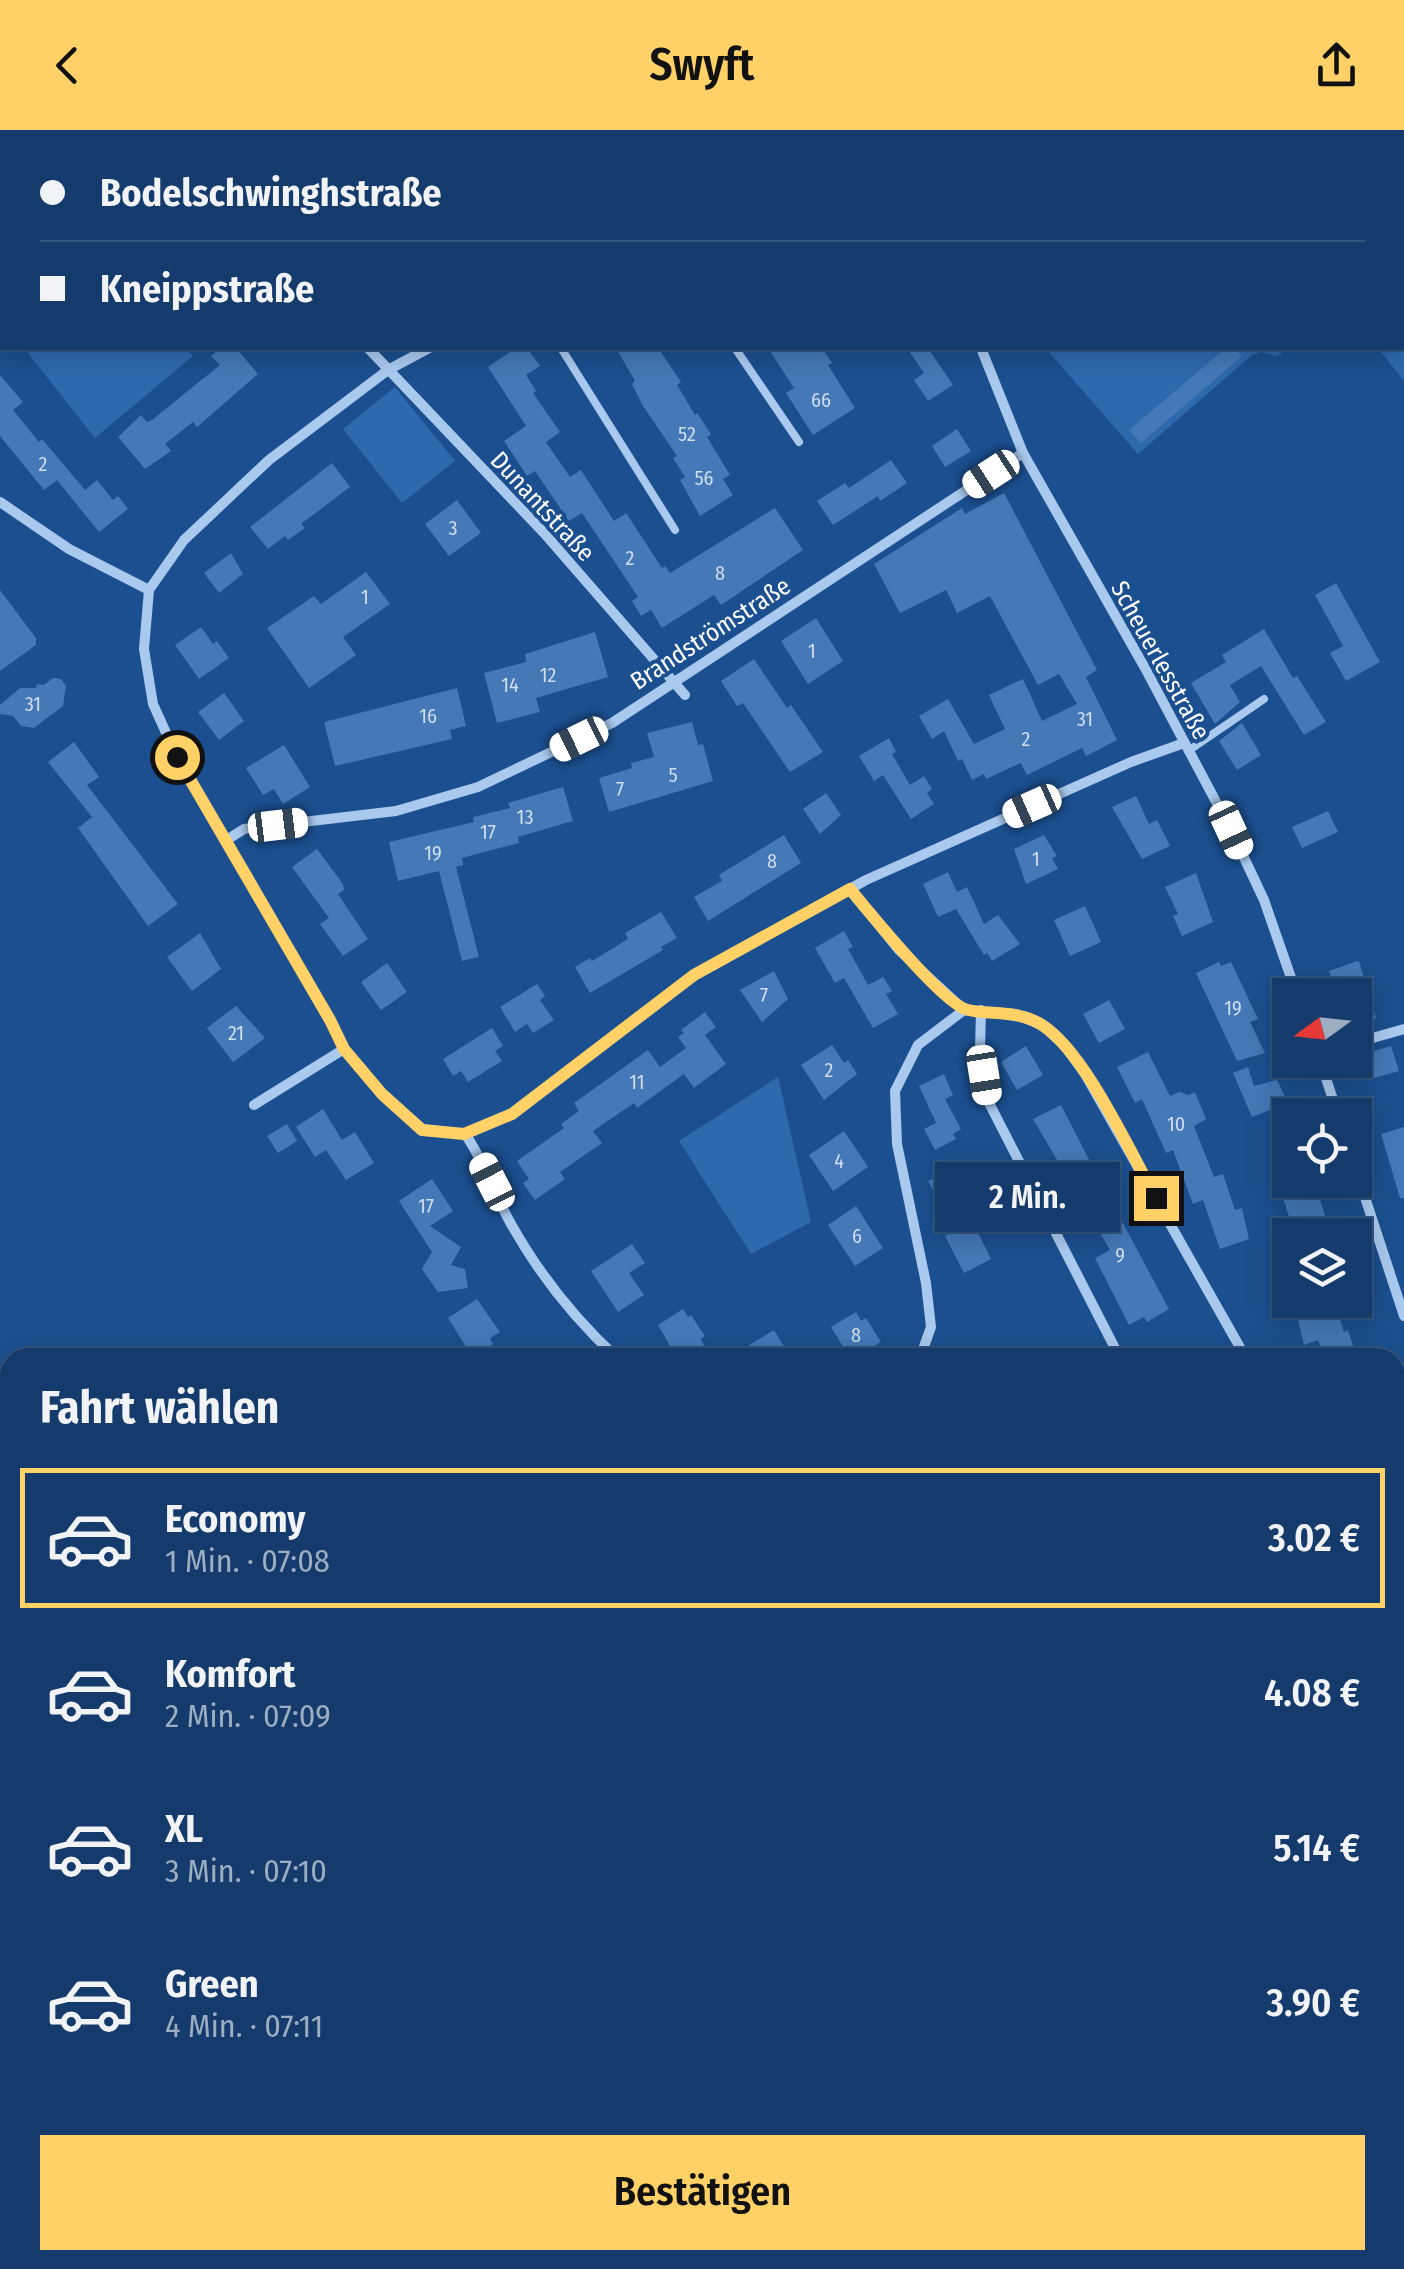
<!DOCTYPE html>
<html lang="de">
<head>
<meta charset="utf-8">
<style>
	body { margin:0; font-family:"Fira Sans Condensed",sans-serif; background:#1d4271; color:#f1f3f6; height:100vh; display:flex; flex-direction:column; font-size:38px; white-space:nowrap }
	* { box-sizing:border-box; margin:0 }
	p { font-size:32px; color:#9dadc1 }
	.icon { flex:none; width:55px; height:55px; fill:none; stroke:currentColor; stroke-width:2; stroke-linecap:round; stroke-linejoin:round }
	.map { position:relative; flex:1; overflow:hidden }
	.details { position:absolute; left:0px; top:1218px; width:1405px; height:922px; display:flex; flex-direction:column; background:#143b6b; border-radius:30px 30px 0 0; box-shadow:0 5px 25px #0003,0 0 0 2px #33557e }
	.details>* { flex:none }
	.banner { position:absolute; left:0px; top:0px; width:1405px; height:220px; box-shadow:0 5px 25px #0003,0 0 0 2px #33557e; display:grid; align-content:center; height:220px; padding:0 40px; background:#143b6b }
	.needle { width:65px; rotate:255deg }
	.tools { position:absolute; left:1272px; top:848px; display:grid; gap:20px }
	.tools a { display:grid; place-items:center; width:100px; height:100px; border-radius:0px; background:#143b6b; box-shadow:0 5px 25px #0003,0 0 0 2px #33557e; font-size:50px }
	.end { position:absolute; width:45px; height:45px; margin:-22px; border:12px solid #ffd166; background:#111; box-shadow:0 0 0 5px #111 }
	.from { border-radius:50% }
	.bubble { position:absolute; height:70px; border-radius:0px; background:#143b6b; box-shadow:0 5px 25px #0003,0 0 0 2px #33557e; font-size:32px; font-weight:600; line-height:70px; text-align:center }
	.car { position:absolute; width:30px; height:60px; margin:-30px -15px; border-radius:12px; box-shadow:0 0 8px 2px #0007; background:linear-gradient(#fff 24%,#345 0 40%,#fff 0 76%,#345 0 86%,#fff 0) }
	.banner b { display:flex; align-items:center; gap:35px; height:95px; font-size:38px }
	.banner b+b { border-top:2px solid #33557e }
	.banner i { width:25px; height:25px; background:#f1f3f6 }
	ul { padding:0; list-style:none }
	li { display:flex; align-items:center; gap:30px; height:140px; margin:0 20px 15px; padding:0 20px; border:5px solid transparent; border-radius:0px }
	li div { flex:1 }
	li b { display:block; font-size:38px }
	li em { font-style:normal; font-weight:600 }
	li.current { border-color:#ffd166 }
	li>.icon { width:90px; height:90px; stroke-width:1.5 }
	h2 { padding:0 40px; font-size:45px; line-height:120px }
	.action { display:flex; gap:20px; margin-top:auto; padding:20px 40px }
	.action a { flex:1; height:115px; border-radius:0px; background:#ffd166; color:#111; font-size:40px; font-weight:600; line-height:115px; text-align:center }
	header { display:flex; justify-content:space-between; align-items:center; height:130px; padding:0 40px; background:#ffd166; color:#111; font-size:45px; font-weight:600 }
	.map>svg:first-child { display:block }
	.green { fill:#2e69ad }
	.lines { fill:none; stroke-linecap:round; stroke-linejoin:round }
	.river { stroke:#3c6290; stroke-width:38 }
	.building { fill:#4478b7 }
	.service { stroke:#a9c9ee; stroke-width:8 }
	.minor { stroke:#a9c9ee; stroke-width:10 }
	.tertiary { stroke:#a9c9ee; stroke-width:18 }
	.route { stroke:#ffd166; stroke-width:12 }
	.labels { text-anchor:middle; stroke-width:8; stroke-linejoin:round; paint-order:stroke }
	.number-label { font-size:20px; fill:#d0dded }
	.street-label { font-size:25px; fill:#fff; stroke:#1b4f8f }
</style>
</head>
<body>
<header><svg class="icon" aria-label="back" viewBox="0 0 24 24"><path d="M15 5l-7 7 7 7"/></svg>Swyft<svg class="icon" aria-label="share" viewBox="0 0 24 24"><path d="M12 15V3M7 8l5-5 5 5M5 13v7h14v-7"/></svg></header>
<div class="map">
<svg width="1404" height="2139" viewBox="0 0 1404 2139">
	<rect width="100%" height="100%" fill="#1b4f8f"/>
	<path class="green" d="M1403 29 1404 31V251L1378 218H1402Z
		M24 218H186L193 226 95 308Z
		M1052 218H1288L1277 226 1261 222 1252 225 1138 324 1048 221Z
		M395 257 455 331 402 373 343 299Z
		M778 947 811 1092 751 1124 679 1011Z
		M0 2030 10 2035V2101L0 2096Z
		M70 2130H197L214 2139H89Z"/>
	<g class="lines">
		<path class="river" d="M1385 0 1388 2"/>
	</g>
	<path class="building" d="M221 218H236L258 244 197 297 193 292 165 314 171 321 145 339 118 307 141 285 147 292 152 290 220 235 211 226Z
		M516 218H527L540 236 526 245 536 261 533 263 560 302 546 312 570 347 581 340 614 391 626 383 662 438 665 436 670 443 775 378 803 420 721 475 714 465 662 498 651 480 641 486 632 471 638 467 582 383 569 391 535 341 527 346 504 311 526 296 488 237Z
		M616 218H658L681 252 677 255 695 285 697 283 711 304 707 307 730 345 723 349 733 365 700 386 680 350 685 347 673 328 677 326 643 276 632 254 635 251Z
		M768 218H822L832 233 828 235 855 278 813 305 786 263 794 258Z
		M907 218H928L953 255 928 271 914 250 924 243Z
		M1226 218H1235L1242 226 1141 313 1129 300Z
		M0 245 23 272 13 280 39 312 42 309 85 360 97 350 113 370 118 366 128 379 99 402 57 350 44 360 0 306Z
		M957 299 971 321 945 337 932 316Z
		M891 330 907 353 880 371 878 366 833 395 817 371 845 353 849 358Z
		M332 333 350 357 301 394 305 398 288 410 285 406 268 419 250 397Z
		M1004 363 1097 540 1086 547 1117 610 1086 626 1082 618 1027 645 1021 633 986 649 984 644 972 650 962 629 958 631 944 601 932 609 919 586 948 569 974 614 1005 599 989 565 1023 549 1042 591 1077 574 1059 544 1038 555 990 466 957 483 946 460 900 483 874 434 962 378 965 384Z
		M457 370 481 403 449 426 425 394Z
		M231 423 243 444 219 463 204 443Z
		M366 442 390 474 343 507 356 525 309 558 267 498 314 466 321 474Z
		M1336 453 1380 532 1346 551 1330 523 1343 516 1315 465Z
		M0 460 36 508V515L0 541Z
		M816 488 843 531 808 554 781 511Z
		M201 497 213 514 217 511 229 528 199 549 175 515Z
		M1264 499 1293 548 1297 546 1326 592 1304 605 1261 536 1230 555 1240 572 1215 594 1191 553 1226 532 1222 525Z
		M595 502 608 547 536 568 540 582 497 593 484 543 526 532 525 524Z
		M754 529 787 578 791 575 823 622 790 642 743 573 737 576 721 551Z
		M53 548 61 549 66 556 63 576 34 598 21 596 13 586 0 584V575L20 558H36L37 554 44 555Z
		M457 558 466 596 450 600 452 609 335 636 324 592Z
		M224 563 244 591 219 610 198 582Z
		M692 592 698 615 703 614 713 651 609 682 599 648 632 638 631 633 654 627 647 603Z
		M1242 593 1261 625 1237 640 1219 611Z
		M889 608 896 622 892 624 910 655 924 646 932 659 927 663 934 674 911 689 883 645 874 651 859 626Z
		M74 612 99 647 87 655 178 774 148 796 78 698 92 687 48 632Z
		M284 615 310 657 283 674 274 659 263 665 246 638Z
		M563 657 573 691 518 707 519 713 462 728 463 735 456 737 479 827 462 831 439 741 398 751 389 712 474 692 473 687 510 678 508 673Z
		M826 663 841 685 820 704 803 679Z
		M1136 666 1149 694 1157 690 1170 716 1142 729 1112 677Z
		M1328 681 1338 702 1302 718 1292 697Z
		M784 705 801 733 708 791 694 767 722 751 719 745Z
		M1044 705 1057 726 1052 728 1058 739 1026 754 1014 719Z
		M317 719 343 754 344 760 338 764 368 809 343 826 320 794 329 788 292 737Z
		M948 742 957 762 967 757 984 794 998 785 1020 814 992 831 987 823 984 825 956 779 938 787 923 754Z
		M1196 743 1213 792 1182 806 1173 786 1178 784 1165 757Z
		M1085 776 1101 812 1070 826 1054 790Z
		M661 782 677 808 661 817 663 820 590 863 575 837 590 828 592 831 628 809 625 803Z
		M844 801 853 817 848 819 868 855 883 847 892 861 886 864 898 884 873 898 844 848 835 853 815 818Z
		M200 803 221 839 192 861 167 827Z
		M1219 832 1221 836 1231 832 1258 889 1250 892 1265 923 1237 931 1196 843Z
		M1355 832 1359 831 1376 888 1355 895V865H1336L1329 841Z
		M387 833 407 862 381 880 361 852Z
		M774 841 788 869 762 892 740 860Z
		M537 854 545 866 540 870 554 890 533 903 527 894 515 902 500 877Z
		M1109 870 1125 899 1099 913 1083 884Z
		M236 876 265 908 233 932 207 898Z
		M705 882 716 897 705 905 726 934 694 958 684 944 637 978 634 973 593 1001 602 1013 560 1042 565 1049 535 1070 523 1053 529 1049 517 1031 564 998 561 994 579 981 574 973 648 920 660 937 686 918 678 907 684 903 681 900Z
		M492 898 503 916 495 921 502 931 468 952 461 941 453 946 443 929Z
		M832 915 844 933 848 930 857 944 824 970 801 935Z
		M1026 916 1043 945 1017 960 1001 932Z
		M1391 916 1399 941 1371 949 1363 924Z
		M1148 922 1170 966 1179 962 1189 965 1195 962 1206 989 1194 996 1214 1047 1223 1044 1235 1080 1242 1078 1249 1109 1220 1119 1203 1070 1193 1074 1173 1020 1166 1023 1142 969 1135 973 1117 937Z
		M1248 937 1254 956 1277 950 1288 973 1252 987 1233 943Z
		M944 944 953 965 945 969 961 999 953 1004 956 1009 935 1020 924 999 936 993 919 956Z
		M1061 975 1096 1043 1102 1040 1110 1055 1104 1058 1169 1179 1147 1192 1144 1187 1129 1195 1095 1128 1110 1120 1033 989Z
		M323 979 342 1010 355 1002 374 1033 346 1050 326 1020 315 1027 296 997Z
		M287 994 297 1011 278 1023 267 1006Z
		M1404 997V1068H1400L1381 1004Z
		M844 1001 868 1037 833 1061 809 1025Z
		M963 1040 970 1056 965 1059 969 1068 962 1071 991 1129 964 1143 945 1106 955 1100 928 1051 950 1041 952 1045Z
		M432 1049 453 1081 430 1096 461 1117 451 1135 465 1139 468 1158 438 1162 422 1139 432 1122 399 1071Z
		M1316 1056 1326 1089 1293 1100 1283 1067Z
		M856 1076 883 1118 855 1136 828 1095Z
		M632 1114 645 1133 629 1143 644 1165 618 1182 591 1141Z
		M477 1169 500 1202 490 1208 493 1214 473 1228 448 1188Z
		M1329 1170 1334 1188 1339 1186 1344 1202 1348 1200 1357 1228H1324L1318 1210 1304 1215 1296 1181Z
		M683 1179 688 1187 691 1185 705 1206 701 1209 706 1221 696 1228H679L674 1223 658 1195Z
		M856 1182 861 1191 866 1188 881 1212 856 1228H850L831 1197Z
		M774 1200 791 1228H757L749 1215Z"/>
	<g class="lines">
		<path class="service" d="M1089 2 1092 0
			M1157 2 1160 0
			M561 218 675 400
			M735 218 799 312
			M1188 621 1264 569"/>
		<path class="minor" d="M180 0 182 2
			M902 0 903 2
			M838 2 843 0
			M368 218 544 403 685 565
			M429 218 388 240 269 330 184 410 149 460 144 519 153 574 177 627 330 890 344 919 382 964 422 999 465 1004 512 984 694 845 866 750 1131 632 1184 613
			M981 218 1023 323 1145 538 1231 700 1264 770 1297 865
			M0 372 69 419 149 460
			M225 711 244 699 396 681 478 657 612 593 1023 323
			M850 759 898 819 964 880 1015 884 1042 895 1064 915 1085 944 1246 1228
			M981 880 980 920 987 969 1120 1228
			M1355 913 1404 899
			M1320 930 1338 985
			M254 975 344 919
			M465 1004C485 1032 494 1064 511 1094 539 1144 575 1189 617 1228
			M1355 1037 1404 1186
			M920 1228 931 1197 926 1153 897 1014 895 961 918 915 964 880
			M1395 1282 1404 1280
			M1395 1964 1404 1965
			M812 2139 813 2130
			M1283 2139 1284 2130"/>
		<path class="tertiary" d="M0 1249 10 1252
			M1395 1555 1404 1556"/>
	</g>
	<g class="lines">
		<path class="route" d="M177 627 330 890 344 919 382 964 422 1000 464 1004 512 984 694 845 850 759C869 782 944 875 968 880 993 885 1019 880 1042 895 1085 922 1130 1022 1156 1068"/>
	</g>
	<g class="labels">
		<g class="number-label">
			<text x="821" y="277">66</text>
			<text x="687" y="311">52</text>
			<text x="43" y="341">2</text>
			<text x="704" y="355">56</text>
			<text x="453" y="405">3</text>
			<text x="630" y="435">2</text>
			<text x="720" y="450">8</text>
			<text x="365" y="474">1</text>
			<text x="812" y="528">1</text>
			<text x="548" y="552">12</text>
			<text x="510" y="562">14</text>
			<text x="33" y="581">31</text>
			<text x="428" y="593">16</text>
			<text x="1085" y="596">31</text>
			<text x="1026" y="616">2</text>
			<text x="673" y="652">5</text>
			<text x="620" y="666">7</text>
			<text x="525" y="694">13</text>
			<text x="488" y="709">17</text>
			<text x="433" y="730">19</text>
			<text x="1036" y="736">1</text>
			<text x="772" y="738">8</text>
			<text x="764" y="872">7</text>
			<text x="1233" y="885">19</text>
			<text x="236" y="910">21</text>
			<text x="829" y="947">2</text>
			<text x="637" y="959">11</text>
			<text x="1176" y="1001">10</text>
			<text x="839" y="1038">4</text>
			<text x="426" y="1083">17</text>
			<text x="857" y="1113">6</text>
			<text x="1120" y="1132">9</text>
			<text x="856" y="1212">8</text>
		</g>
		<g class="street-label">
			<text transform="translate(543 376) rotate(47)" y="9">Dunantstraße</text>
			<text transform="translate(710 503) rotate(-33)" y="9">Brandströmstraße</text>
			<text transform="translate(1161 530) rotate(61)" y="9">Scheuerlesstraße</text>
		</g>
	</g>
</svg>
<div class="tools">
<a><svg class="needle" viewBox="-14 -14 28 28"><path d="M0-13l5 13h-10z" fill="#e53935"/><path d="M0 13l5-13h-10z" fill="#9dadc1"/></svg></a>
<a><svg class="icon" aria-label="locate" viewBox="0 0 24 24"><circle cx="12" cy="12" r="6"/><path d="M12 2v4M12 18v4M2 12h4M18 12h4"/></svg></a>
<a><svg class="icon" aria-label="layers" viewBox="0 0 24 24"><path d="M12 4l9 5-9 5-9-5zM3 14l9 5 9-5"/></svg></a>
</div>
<i class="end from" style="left:177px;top:627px"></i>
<i class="end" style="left:1156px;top:1068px"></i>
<div class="bubble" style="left:935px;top:1032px;width:185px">2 Min.</div>
<i class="car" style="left:991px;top:344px;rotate:237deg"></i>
<i class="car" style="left:579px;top:609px;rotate:244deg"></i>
<i class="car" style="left:1032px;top:676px;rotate:246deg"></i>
<i class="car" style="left:278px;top:695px;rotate:83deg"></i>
<i class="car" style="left:1231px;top:700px;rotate:155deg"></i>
<i class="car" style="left:984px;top:945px;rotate:171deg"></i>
<i class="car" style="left:492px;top:1052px;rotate:333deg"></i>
<div class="banner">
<b><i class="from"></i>Bodelschwinghstraße</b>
<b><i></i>Kneippstraße</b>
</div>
<section class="details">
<h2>Fahrt wählen</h2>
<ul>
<li class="current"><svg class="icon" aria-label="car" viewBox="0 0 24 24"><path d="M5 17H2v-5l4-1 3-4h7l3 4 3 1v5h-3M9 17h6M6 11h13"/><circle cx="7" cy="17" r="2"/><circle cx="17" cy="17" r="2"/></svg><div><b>Economy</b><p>1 Min. · 07:08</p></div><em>3.02 €</em></li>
<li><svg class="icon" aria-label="car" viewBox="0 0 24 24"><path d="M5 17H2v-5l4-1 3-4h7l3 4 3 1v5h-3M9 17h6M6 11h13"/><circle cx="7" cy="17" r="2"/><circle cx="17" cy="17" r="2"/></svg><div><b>Komfort</b><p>2 Min. · 07:09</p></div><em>4.08 €</em></li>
<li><svg class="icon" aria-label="car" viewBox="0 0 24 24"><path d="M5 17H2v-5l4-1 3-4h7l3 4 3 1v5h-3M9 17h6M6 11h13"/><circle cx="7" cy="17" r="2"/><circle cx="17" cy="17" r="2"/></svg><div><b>XL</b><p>3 Min. · 07:10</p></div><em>5.14 €</em></li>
<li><svg class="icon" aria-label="car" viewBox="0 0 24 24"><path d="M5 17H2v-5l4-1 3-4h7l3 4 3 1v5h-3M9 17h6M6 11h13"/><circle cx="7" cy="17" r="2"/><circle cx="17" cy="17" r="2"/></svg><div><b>Green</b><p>4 Min. · 07:11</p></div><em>3.90 €</em></li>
</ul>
<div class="action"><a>Bestätigen</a></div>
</section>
</div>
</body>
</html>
